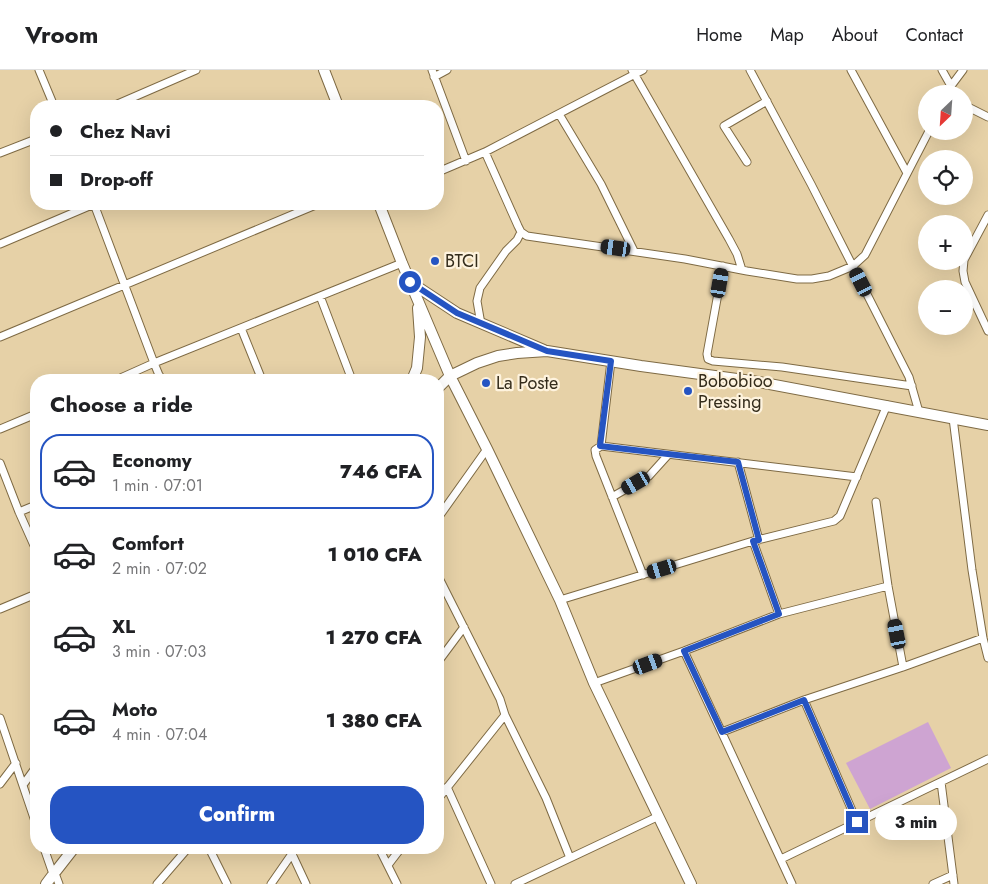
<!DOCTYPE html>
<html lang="en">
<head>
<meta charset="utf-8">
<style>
	body { margin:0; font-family:Jost,sans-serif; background:#f2f2f2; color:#202124; height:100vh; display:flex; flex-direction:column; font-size:19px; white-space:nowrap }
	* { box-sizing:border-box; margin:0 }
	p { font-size:16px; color:#757577 }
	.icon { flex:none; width:28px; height:28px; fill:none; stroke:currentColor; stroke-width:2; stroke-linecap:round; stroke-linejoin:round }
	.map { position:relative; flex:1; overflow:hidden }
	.side { position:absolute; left:30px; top:304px; width:414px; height:480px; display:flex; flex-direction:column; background:#fff; border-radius:20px; box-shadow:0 5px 20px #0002 }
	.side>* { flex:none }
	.guide { position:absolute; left:30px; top:30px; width:414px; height:110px; border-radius:20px; box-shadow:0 5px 20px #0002; display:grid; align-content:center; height:110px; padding:0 20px; background:#fff }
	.needle { width:32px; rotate:205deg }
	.controls { position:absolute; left:918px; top:15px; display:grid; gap:10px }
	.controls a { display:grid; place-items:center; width:55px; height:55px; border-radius:50%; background:#fff; box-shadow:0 5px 20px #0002; font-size:25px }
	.end { position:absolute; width:22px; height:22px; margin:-11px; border:6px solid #2554c2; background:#fff; box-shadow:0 0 0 2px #fff }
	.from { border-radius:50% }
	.bubble { position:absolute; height:35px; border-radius:18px; background:#fff; box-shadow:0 5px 20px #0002; font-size:16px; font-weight:800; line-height:35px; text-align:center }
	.car { position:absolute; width:15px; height:30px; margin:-15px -8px; border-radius:6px; box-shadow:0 0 4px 1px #0007; background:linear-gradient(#222 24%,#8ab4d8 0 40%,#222 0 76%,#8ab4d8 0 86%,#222 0) }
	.guide b { display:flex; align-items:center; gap:18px; height:48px; font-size:19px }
	.guide b+b { border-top:1px solid #e0e0e0 }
	.guide i { width:12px; height:12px; background:#202124 }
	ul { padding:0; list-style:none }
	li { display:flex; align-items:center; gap:15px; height:75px; margin:0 10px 8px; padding:0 10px; border:2px solid transparent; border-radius:20px }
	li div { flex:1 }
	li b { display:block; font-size:19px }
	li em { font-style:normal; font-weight:800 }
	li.selected { border-color:#2554c2 }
	li>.icon { width:45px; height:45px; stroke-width:1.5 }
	h2 { padding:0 20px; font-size:22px; line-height:60px }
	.button { display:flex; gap:10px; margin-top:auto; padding:10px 20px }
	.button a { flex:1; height:58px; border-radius:20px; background:#2554c2; color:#fff; font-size:20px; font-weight:800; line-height:58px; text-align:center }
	header { display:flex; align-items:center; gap:30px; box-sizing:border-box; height:70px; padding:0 25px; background:#fff; border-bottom:1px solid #e0e0e0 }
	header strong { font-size:24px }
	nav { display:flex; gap:28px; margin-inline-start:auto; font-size:18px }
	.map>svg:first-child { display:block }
	.green { fill:#cea4d2 }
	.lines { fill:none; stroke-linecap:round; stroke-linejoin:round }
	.street-casing { stroke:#7e6a44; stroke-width:9 }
	.secondary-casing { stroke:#7e6a44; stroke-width:12 }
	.street { stroke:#fff; stroke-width:7 }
	.secondary { stroke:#fff; stroke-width:10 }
	.route { stroke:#2554c2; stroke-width:6 }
	.poi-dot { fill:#2554c2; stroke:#fef3de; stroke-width:2 }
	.labels { text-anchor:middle; stroke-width:4.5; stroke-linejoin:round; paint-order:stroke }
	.poi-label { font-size:18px; fill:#352d1c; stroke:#fef3de; text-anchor:start }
</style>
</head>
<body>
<header>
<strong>Vroom</strong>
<nav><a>Home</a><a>Map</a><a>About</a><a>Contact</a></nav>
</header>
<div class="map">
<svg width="988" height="814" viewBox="0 0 988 814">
	<rect width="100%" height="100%" fill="#e6d1a7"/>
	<path class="green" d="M928 652 951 698 870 739 846 693Z"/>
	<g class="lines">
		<defs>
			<path id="street" d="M39 0 54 36
				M432 0 466 91
				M632 0 729 169 737 184 742 200
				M750 0 811 114 909 307 919 342
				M851 0 907 103
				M942 0 951 16
				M434 7 447 0
				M947 24 951 16 963 0
				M964 35 988 47
				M113 36 196 0
				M325 36 337 32
				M559 44 601 114 634 181
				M485 82 518 156 521 162 527 166 685 189 747 201 797 209H812L829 206 853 196 865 185 929 61
				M0 83 36 69
				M747 92 724 56 767 31
				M438 102 485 82 643 0
				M94 134 154 293 159 305 163 310
				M988 145 964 190 963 201 965 212 988 261
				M0 174 94 134
				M723 196 707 284 708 289 713 291 782 297 912 316
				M320 226 352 310
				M481 254 477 231 480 218 506 181 517 170 521 162
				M241 258 262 310
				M0 267 318 134
				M116 310 154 293 402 193
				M953 348 972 500 983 568 988 588
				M0 359 36 344
				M601 376 611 291
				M738 392 759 470
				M0 393 19 442 36 480
				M612 427 649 406 668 385
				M876 432 888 516 903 597
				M19 442 36 435
				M438 448 487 379
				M753 471 779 544
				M643 505 596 386 595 380 601 376 857 407
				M438 506 500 629 505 645 546 728 570 788
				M560 530 753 471 834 451 840 446 887 335
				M0 539 36 524
				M684 581 792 814
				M438 592 464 557
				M594 613 684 581 779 544 888 516
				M804 630 857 752
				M0 648 36 754
				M722 662 804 630 903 597 983 568
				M941 712 954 814
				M0 714 16 693
				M23 715 36 697
				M447 717 491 814
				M438 729 505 645
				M44 778 52 801
				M209 778 227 814
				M379 778 397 814
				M292 784 306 814
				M781 789 988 689
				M388 795 401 778
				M56 806 59 814
				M157 814 188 778
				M271 814 296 778
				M515 814 659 746
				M933 814 953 805"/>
			<path id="secondary" d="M324 0 338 36
				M379 134 402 193 450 306 487 379 560 530 594 613 691 814
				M410 212 457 243 544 280
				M412 310 417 298 420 267 418 238
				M438 318 450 306 477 293 498 286 517 283 547 281 641 296 759 312 988 355
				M56 801 74 778
				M46 814 52 806"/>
		</defs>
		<use href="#street" class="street-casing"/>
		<use href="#secondary" class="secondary-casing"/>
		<use href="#street" class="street"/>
		<use href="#secondary" class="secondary"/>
	</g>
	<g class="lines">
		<path class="route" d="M410 212 457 243 547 281 611 291 600 376 668 384 738 392 759 470 753 471 779 544 684 581 722 662 804 630 857 752"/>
	</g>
	<g class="poi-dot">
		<circle cx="435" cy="191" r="5"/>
		<circle cx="486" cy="313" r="5"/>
		<circle cx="688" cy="321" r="5"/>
	</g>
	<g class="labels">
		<g class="poi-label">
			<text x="445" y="197">BTCI</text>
			<text x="698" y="317">Bobobioo<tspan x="698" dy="21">Pressing</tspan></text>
			<text x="496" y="319">La Poste</text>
		</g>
	</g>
</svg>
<div class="controls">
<a><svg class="needle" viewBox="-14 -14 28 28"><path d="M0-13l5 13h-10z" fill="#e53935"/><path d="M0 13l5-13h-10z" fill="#757577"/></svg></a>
<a><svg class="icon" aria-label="locate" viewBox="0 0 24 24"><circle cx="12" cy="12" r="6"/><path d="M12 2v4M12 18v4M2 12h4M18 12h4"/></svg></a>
<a>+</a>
<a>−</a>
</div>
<i class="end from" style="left:410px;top:212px"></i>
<i class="end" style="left:857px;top:752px"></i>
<div class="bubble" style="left:875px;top:735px;width:82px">3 min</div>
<i class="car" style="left:616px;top:178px;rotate:278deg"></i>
<i class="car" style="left:861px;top:212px;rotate:333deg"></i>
<i class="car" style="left:720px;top:213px;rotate:10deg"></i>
<i class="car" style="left:636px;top:413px;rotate:240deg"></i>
<i class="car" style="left:662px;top:499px;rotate:253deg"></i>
<i class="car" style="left:897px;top:564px;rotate:349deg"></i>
<i class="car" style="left:648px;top:594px;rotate:70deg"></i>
<div class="guide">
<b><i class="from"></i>Chez Navi</b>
<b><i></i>Drop-off</b>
</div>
<section class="side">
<h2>Choose a ride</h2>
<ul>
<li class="selected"><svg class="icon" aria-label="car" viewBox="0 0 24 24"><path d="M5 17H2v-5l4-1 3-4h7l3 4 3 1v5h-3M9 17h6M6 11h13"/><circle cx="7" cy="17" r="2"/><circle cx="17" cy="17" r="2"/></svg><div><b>Economy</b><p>1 min · 07:01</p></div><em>746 CFA</em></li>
<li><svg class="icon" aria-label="car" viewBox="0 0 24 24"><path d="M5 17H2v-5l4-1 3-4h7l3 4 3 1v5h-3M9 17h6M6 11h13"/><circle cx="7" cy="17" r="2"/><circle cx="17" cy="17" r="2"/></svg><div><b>Comfort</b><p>2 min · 07:02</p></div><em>1 010 CFA</em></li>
<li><svg class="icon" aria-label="car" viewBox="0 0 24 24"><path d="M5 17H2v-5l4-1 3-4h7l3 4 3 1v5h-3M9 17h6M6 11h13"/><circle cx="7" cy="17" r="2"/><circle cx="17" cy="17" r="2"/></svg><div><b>XL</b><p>3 min · 07:03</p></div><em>1 270 CFA</em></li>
<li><svg class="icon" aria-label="car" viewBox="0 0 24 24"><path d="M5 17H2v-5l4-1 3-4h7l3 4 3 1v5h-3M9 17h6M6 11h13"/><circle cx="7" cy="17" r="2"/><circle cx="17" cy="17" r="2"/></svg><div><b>Moto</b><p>4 min · 07:04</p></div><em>1 380 CFA</em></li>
</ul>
<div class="button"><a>Confirm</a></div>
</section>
</div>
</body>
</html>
